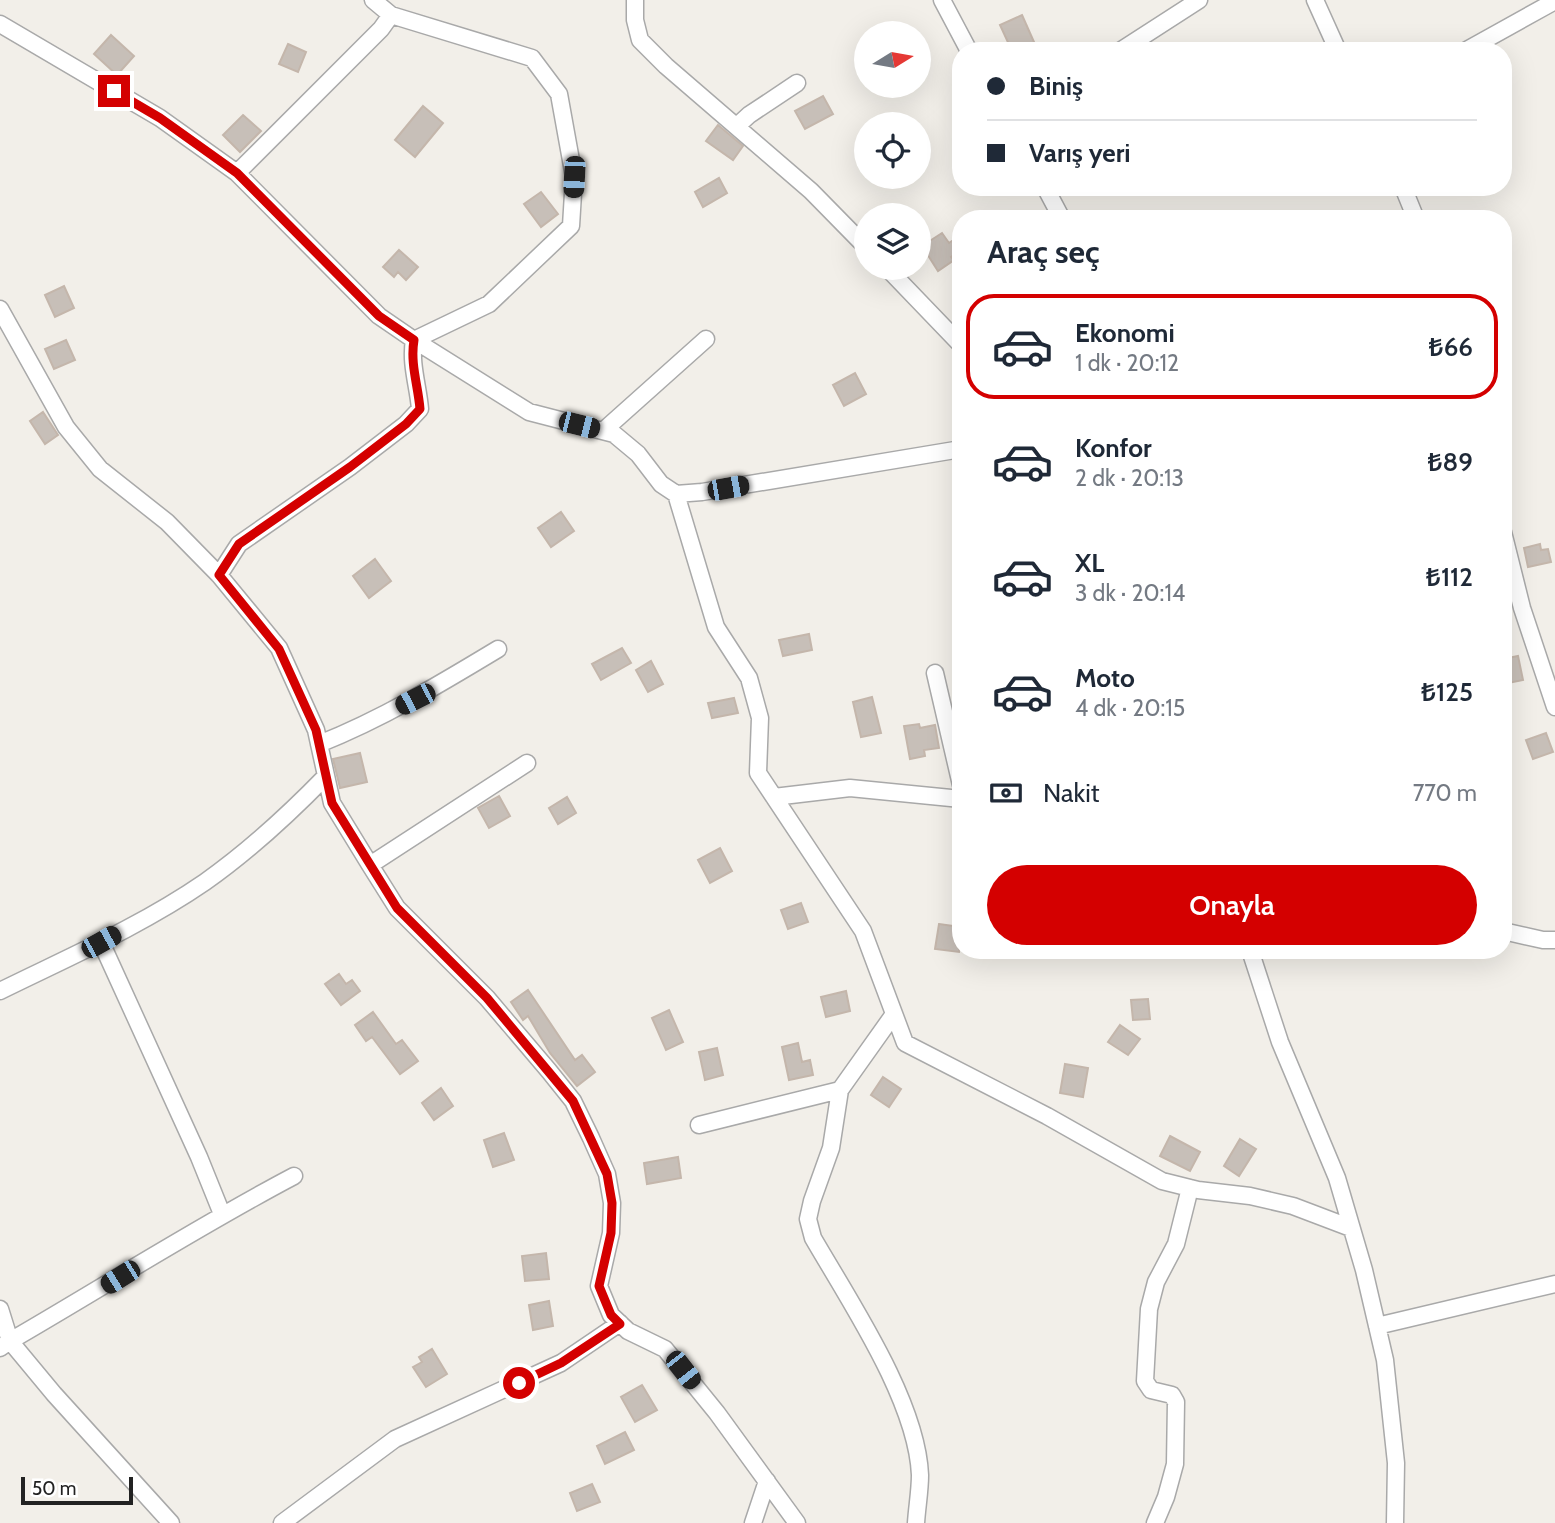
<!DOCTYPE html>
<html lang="tr">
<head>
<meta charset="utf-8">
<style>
	body { margin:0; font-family:Cabin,sans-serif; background:#f2f2f3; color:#1f2937; height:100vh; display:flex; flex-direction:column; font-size:26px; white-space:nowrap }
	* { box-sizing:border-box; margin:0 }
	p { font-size:23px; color:#747a83 }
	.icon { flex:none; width:38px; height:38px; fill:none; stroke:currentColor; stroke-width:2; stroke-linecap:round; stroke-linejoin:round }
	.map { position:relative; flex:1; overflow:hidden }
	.sheet { position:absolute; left:952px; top:210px; width:560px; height:749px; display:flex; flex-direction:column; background:#fff; border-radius:28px; box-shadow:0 7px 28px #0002 }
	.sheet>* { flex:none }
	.guide { position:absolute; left:952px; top:42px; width:560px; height:154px; border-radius:28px; box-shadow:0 7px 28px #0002; display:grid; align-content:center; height:154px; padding:0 35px; background:#fff }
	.needle { width:46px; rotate:79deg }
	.controls { position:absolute; left:854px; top:21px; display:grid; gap:14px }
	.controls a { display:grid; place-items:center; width:77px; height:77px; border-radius:50%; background:#fff; box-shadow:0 7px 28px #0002; font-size:35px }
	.scale { position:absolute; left:21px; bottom:18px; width:112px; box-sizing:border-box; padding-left:7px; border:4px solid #222; border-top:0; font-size:19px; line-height:24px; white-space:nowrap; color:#222; -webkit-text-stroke:5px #fff; paint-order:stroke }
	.end { position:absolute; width:32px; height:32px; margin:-16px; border:9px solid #d40000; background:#fff; box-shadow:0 0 0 4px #fff }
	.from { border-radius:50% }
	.car { position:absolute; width:21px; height:42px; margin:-21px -10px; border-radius:9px; box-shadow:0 0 5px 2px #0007; background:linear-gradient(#222 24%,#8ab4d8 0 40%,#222 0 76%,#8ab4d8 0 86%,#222 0) }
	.guide b { display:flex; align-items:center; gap:24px; height:66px; font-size:26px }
	.guide b+b { border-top:2px solid #e0e1e3 }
	.guide i { width:18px; height:18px; background:#1f2937 }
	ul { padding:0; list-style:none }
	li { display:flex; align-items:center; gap:21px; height:105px; margin:0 14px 10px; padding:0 21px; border:4px solid transparent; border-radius:28px }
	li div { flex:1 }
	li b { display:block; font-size:26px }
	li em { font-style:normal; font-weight:600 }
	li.selected { border-color:#d40000 }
	li>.icon { width:63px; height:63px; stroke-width:1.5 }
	h2 { padding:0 35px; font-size:32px; line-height:84px }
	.pay { display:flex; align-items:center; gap:18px; height:77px; padding:0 35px; font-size:26px }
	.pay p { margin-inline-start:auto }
	.primary-button { display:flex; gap:14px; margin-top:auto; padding:14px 35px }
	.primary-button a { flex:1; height:80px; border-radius:42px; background:#d40000; color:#fff; font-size:28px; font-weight:600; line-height:80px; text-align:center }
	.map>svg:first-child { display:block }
	.building { fill:#c7bfb8; stroke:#c4b6ab; stroke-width:2 }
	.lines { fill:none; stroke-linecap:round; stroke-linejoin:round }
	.minor-casing { stroke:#a9a9a9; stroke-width:19 }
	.minor { stroke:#fff; stroke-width:16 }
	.route { stroke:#d40000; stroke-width:9 }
</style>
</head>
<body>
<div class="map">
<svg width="1555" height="1523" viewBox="0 0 1555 1523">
	<rect width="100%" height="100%" fill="#f2efe9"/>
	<path class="building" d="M1022 15 1038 51H1012L1000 25Z
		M111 35 134 56 117 75 94 54Z
		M288 44 306 52 298 72 279 64Z
		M823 96 833 114 805 129 795 111Z
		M423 106 443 123 415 157 395 140Z
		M243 115 261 131 240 152 223 135Z
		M718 125 743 146 733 160 706 141Z
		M719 178 727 193 703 207 695 192Z
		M541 192 558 214 541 227 524 204Z
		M942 233 949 243 955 239 961 250 951 257 954 260 938 271 922 246Z
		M399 250 418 267 406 280 398 272 394 277 383 267Z
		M64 286 74 308 55 317 45 295Z
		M66 340 75 360 54 369 45 349Z
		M855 373 866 394 844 406 833 385Z
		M43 412 58 435 45 444 30 421Z
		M561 512 574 531 551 547 538 528Z
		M1540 544 1541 550 1548 549 1551 562 1528 567 1524 548Z
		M375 559 391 581 369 598 353 576Z
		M809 634 812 650 783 656 779 640Z
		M622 648 631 663 601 680 592 664Z
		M1518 656 1523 680 1503 684V659Z
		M651 661 663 684 648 692 636 670Z
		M872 697 881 733 861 737 853 702Z
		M734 698 738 713 712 718 708 703Z
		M919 724 920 728 935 725 939 748 924 750 925 756 910 759 904 726Z
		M1546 733 1553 752 1533 759 1526 740Z
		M360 753 367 782 340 788 333 759Z
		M499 796 510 816 489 828 478 808Z
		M567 797 576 813 558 824 549 808Z
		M720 848 732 871 710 883 698 860Z
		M801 903 808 922 788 929 781 910Z
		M939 924 961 927 959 952 935 949Z
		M339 974 346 984 352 980 360 991 341 1005 325 984Z
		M528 990 575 1060 582 1055 595 1072 577 1086 550 1053 528 1016 523 1020 511 1002Z
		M846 991 850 1011 826 1017 821 997Z
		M1148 999 1150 1019 1133 1020 1131 1000Z
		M669 1010 683 1042 666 1050 652 1018Z
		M373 1012 396 1044 402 1040 418 1061 400 1074 372 1037 366 1041 355 1025Z
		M1120 1025 1140 1039 1128 1055 1108 1042Z
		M798 1043 802 1062 810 1060 813 1075 789 1080 782 1047Z
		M717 1048 723 1075 705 1080 699 1052Z
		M1065 1064 1088 1068 1083 1097 1060 1093Z
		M883 1077 901 1089 889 1107 871 1095Z
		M441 1088 453 1106 434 1120 422 1103Z
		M504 1133 514 1160 493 1167 484 1140Z
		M1170 1136 1200 1152 1190 1171 1160 1156Z
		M1240 1139 1256 1149 1239 1176 1224 1166Z
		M678 1157 681 1178 647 1184 644 1163Z
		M546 1253 549 1279 525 1281 522 1256Z
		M549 1301 553 1326 533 1330 529 1305Z
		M432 1349 447 1374 426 1387 413 1367 422 1362 419 1357Z
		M642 1385 657 1410 635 1422 621 1397Z
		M625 1432 634 1450 605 1464 597 1446Z
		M592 1484 600 1502 577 1511 570 1493Z"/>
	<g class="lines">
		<defs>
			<path id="minor" d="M635 0V20L640 40 666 66 811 191 866 247
				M942 0 969 51
				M1315 0 1338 51
				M0 24 160 118 237 173 379 316 414 340 529 412 614 434 638 454 661 484 676 494 702 492 961 449
				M1120 51 1199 0
				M1465 51 1555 1
				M737 126 749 115 797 83
				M237 173 381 29 391 15
				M1045 187 1062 219
				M1403 187 1416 219
				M887 268 961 345
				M0 309 66 427 100 469 167 522 219 575 279 648 316 730 332 803 370 865 397 908 487 998 549 1071 573 1101 591 1138 607 1174 612 1203 611 1233 599 1286 611 1315 628 1331 665 1349 717 1413 797 1523
				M603 431 706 339
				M676 494 716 627 749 678 760 718 758 773 863 931 905 1043 1047 1116 1162 1181 1198 1190 1250 1196 1293 1206 1351 1228
				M1503 532 1522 608 1555 707
				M219 575 239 544 350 467 406 424 420 409C418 385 410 364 414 340L489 304 571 226 574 177 559 94 532 58 391 15 373 0
				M935 673 961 785
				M319 744C382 719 440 684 498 649
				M774 797 850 788 961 799
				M370 865 527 763
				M1503 931 1543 940H1555
				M101 942 199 1157 222 1214
				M1250 950 1280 1042 1337 1178 1364 1270 1385 1360 1396 1463 1395 1523
				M0 991C69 957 141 926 205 882 249 851 289 814 326 776
				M894 1014 840 1090 831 1148 812 1201 808 1219 813 1238C850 1302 917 1401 920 1475 920 1491 917 1507 916 1523
				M699 1125 840 1090
				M0 1309 10 1341 0 1348
				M1377 1326 1555 1284
				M171 1523 54 1394 10 1341C105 1286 197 1227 294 1176
				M282 1523 395 1439 561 1363 620 1323
				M753 1523 767 1481
				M1155 1523 1166 1497 1175 1464 1176 1402 1172 1395 1151 1390 1145 1381 1149 1309 1156 1282 1176 1244 1190 1188"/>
		</defs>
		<use href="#minor" class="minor-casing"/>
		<use href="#minor" class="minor"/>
	</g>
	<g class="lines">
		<path class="route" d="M114 91 160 118 237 173 379 316 414 340C410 364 418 385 420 409L406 424 350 467 239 544 219 575 279 649 316 730 332 803 397 908 487 998 573 1101 607 1174 612 1203 611 1233 599 1286 611 1315 620 1324 561 1363 519 1383"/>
	</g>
</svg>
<div class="controls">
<a><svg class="needle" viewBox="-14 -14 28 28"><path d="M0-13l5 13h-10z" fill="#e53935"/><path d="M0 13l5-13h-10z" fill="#747a83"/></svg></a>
<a><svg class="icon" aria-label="locate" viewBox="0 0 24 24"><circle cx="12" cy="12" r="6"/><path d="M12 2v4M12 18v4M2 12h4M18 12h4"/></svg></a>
<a><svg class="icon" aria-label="layers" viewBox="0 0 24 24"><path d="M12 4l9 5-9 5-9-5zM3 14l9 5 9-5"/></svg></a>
</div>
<div class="scale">50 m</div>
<i class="end from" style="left:519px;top:1383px"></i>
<i class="end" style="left:114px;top:91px"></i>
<i class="car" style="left:574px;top:177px;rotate:183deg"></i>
<i class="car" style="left:579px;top:425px;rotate:104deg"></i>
<i class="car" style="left:728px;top:488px;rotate:80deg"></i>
<i class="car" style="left:415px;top:699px;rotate:243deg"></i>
<i class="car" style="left:101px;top:942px;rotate:61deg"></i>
<i class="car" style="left:120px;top:1277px;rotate:238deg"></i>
<i class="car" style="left:683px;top:1370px;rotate:142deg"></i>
<div class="guide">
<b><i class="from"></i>Biniş</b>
<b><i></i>Varış yeri</b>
</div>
<section class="sheet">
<h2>Araç seç</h2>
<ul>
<li class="selected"><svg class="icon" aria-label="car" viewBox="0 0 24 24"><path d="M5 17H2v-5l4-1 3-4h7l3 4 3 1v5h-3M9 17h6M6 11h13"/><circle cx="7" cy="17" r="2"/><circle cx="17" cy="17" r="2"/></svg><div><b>Ekonomi</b><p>1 dk · 20:12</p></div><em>₺66</em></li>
<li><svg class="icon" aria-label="car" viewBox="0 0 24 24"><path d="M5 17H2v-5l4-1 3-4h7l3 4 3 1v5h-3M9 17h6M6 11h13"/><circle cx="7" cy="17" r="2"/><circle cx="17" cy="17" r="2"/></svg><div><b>Konfor</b><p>2 dk · 20:13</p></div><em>₺89</em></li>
<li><svg class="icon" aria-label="car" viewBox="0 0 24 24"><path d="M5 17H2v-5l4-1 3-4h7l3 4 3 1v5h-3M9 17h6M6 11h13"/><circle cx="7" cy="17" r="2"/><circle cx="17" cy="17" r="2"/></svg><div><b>XL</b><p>3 dk · 20:14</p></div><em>₺112</em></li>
<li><svg class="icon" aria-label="car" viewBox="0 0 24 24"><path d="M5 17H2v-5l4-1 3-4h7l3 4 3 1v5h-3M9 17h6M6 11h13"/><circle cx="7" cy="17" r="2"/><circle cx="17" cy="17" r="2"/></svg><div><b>Moto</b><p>4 dk · 20:15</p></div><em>₺125</em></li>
</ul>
<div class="pay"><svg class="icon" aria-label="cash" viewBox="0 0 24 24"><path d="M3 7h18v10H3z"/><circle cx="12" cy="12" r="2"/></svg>Nakit<p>770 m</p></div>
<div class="primary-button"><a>Onayla</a></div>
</section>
</div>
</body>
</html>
